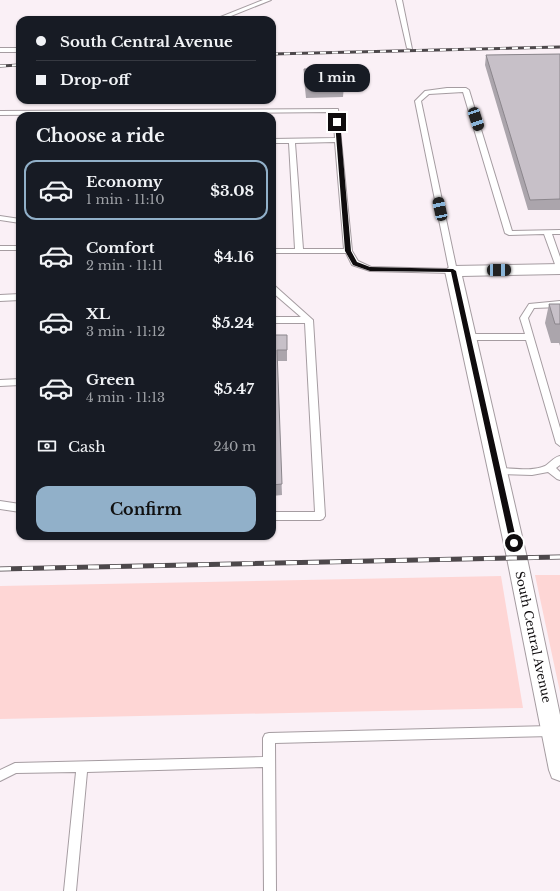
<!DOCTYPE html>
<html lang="en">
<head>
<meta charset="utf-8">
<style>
	body { margin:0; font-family:"Libre Baskerville",serif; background:#20242c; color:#f1f3f6; height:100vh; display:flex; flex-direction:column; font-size:15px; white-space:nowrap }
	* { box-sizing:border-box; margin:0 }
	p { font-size:13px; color:#9ea1a6 }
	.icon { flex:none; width:22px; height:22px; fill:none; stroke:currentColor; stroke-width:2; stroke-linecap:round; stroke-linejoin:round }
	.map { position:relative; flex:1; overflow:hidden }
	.sheet { position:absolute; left:16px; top:112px; width:260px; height:428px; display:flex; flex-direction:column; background:#171b24; border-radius:12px; box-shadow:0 1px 3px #0004 }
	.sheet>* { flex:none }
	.hud { position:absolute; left:16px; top:16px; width:260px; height:88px; border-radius:12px; box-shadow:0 1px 3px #0004; display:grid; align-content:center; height:88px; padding:0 20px; background:#171b24 }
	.end { position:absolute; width:18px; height:18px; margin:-9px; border:5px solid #0f0c0e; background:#fff; box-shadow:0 0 0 2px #fff }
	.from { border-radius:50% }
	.bubble { position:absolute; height:28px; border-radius:12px; background:#171b24; box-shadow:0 1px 3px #0004; font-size:13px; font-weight:800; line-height:28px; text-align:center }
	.car { position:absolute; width:12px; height:24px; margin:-12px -6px; border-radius:5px; box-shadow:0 0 3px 1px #0007; background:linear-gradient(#222 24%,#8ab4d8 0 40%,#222 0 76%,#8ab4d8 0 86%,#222 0) }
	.hud b { display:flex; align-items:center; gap:14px; height:38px; font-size:15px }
	.hud b+b { border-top:1px solid #363941 }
	.hud i { width:10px; height:10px; background:#f1f3f6 }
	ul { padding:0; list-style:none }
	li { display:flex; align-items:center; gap:12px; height:60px; margin:0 8px 6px; padding:0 12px; border:2px solid transparent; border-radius:12px }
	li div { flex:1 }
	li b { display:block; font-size:15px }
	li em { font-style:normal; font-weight:800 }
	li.active { border-color:#91b0c9 }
	li>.icon { width:36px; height:36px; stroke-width:1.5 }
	h2 { padding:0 20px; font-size:18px; line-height:48px }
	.pay { display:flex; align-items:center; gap:10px; height:44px; padding:0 20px; font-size:15px }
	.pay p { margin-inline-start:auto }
	.action { display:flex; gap:8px; margin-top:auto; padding:8px 20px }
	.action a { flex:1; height:46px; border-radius:12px; background:#91b0c9; color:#111; font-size:16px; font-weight:800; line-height:46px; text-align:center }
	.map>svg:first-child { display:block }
	.green { fill:#fed6d5 }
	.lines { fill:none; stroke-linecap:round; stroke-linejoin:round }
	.service-casing { stroke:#a59ca1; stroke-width:2 }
	.minor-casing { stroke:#a59ca1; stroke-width:2 }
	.service { fill:#fff; fill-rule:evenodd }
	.minor { fill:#fff; fill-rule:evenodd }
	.rail-far1-casing { stroke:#4d484b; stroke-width:3 }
	.rail-casing { stroke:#4d484b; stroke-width:5 }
	.rail-far1 { stroke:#fff; stroke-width:2; stroke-dasharray:6; stroke-linecap:butt }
	.rail { stroke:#fff; stroke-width:3.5; stroke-dasharray:11; stroke-linecap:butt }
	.wall { fill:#aba5ac }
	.building { fill:#c7c0c8; stroke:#8b868c }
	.route { fill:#0f0c0e }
	.labels { text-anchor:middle; stroke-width:4; stroke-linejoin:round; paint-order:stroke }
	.street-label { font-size:12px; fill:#0f0c0e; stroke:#fff }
</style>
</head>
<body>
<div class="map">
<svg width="560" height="891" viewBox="0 0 560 891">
	<rect width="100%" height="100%" fill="#faf0f6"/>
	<path class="green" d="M535 575H560V692Z
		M501 576 523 708 0 719V586Z"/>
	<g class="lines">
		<defs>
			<path id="service" d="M263 0H271L221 20H213Z
				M396 0H402L412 49 407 48Z
				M0 48H20V52H0Z
				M447 88H466L469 90 512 231 560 230V234H552L560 257V269L556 267 544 234 509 235 505 233 463 92 429 94 421 101 457 271 453 273 370 271 352 265 346 253H272V249H295L289 143H272V139L335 138 333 112 0 115V111L338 109 352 251 358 261 371 267 449 269 415 101 425 91ZM335 142 344 249H303L295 143Z
				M0 216 20 219V223L0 220Z
				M0 246H20V250H0Z
				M272 286H275L313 320 325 516 323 519 320 520H272V512H315L305 323H272V317H301L272 292Z
				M20 294V300L0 301V295Z
				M560 301V307L534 308 528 318 560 428V446L556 443 526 340H469L465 337 469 334H525L520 318 529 304Z
				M20 379V385L0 386V380Z
				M560 456V465L556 468 560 472V480L557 479 548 472 532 475 498 474 495 473 493 471 495 469 498 468C512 468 532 472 545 466 550 463 554 457 560 456Z
				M0 501 20 504V512L0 509Z
				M552 726 556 727 558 731 556 735 552 736 275 743 276 891H264L263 767 87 772 76 891H64L76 772 16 773 0 781V770L15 763 263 757V738L265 734 269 733Z"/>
			<path id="minor" d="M560 264V274L462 276 527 558 560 715V781L552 778 549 770 507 558 445 271 448 268 453 266Z"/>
		</defs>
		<use href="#service" class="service-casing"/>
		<use href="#minor" class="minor-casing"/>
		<use href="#service" class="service"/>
		<use href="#minor" class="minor"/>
		<defs>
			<path id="rail-far1" d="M272 54 560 47
				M0 66 20 65"/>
			<path id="rail" d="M0 569 560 557"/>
		</defs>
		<use href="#rail-far1" class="rail-far1-casing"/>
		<use href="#rail" class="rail-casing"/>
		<use href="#rail-far1" class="rail-far1"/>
		<use href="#rail" class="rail"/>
	</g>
	<path class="wall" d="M560 54V210H528L485 65 486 55Z
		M304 69 344 86 343 97 306 98 304 79Z
		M549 304H560V346L559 343H551L545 323Z
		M272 335H287V361H277L282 495 272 496Z"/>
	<path class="building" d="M560 54V199L530 200 486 55Z
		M341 68 344 86 306 87 304 69Z
		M549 304H560V324H555Z
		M272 335H287V350H277L282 484 272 485Z"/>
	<path class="route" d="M337 120 340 122 351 251 357 262 370 267 453 269 456 271 517 543 516 545H511L510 543 451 272 370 271 353 265 345 251 335 122Z"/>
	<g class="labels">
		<g class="street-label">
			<text transform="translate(533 637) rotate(78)" y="4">South Central Avenue</text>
		</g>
	</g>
</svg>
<i class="end from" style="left:514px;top:543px"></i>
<i class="end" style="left:337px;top:122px"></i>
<div class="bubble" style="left:304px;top:64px;width:66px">1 min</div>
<i class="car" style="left:476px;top:119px;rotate:162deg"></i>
<i class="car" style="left:440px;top:209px;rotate:348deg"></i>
<i class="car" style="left:499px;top:270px;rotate:89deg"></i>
<div class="hud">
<b><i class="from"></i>South Central Avenue</b>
<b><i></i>Drop-off</b>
</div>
<section class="sheet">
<h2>Choose a ride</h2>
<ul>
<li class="active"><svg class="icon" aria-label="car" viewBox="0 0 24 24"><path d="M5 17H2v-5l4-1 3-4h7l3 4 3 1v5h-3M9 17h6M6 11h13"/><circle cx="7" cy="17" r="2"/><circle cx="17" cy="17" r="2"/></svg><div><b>Economy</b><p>1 min · 11:10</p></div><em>$3.08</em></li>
<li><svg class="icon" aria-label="car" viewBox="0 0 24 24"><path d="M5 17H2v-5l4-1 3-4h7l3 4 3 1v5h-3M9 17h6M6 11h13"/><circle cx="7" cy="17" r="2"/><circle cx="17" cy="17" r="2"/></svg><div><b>Comfort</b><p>2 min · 11:11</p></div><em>$4.16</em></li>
<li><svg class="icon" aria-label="car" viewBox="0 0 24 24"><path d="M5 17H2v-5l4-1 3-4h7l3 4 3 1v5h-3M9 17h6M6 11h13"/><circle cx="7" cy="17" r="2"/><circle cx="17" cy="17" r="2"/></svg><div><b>XL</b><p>3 min · 11:12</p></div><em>$5.24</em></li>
<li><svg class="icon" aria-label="car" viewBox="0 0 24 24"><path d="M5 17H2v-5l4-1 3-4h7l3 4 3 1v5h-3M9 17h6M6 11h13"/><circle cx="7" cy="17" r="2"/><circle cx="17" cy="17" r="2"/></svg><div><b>Green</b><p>4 min · 11:13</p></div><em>$5.47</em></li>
</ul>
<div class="pay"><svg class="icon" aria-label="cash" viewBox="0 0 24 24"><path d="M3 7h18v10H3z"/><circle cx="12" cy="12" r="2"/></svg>Cash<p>240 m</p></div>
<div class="action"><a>Confirm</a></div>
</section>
</div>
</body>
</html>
